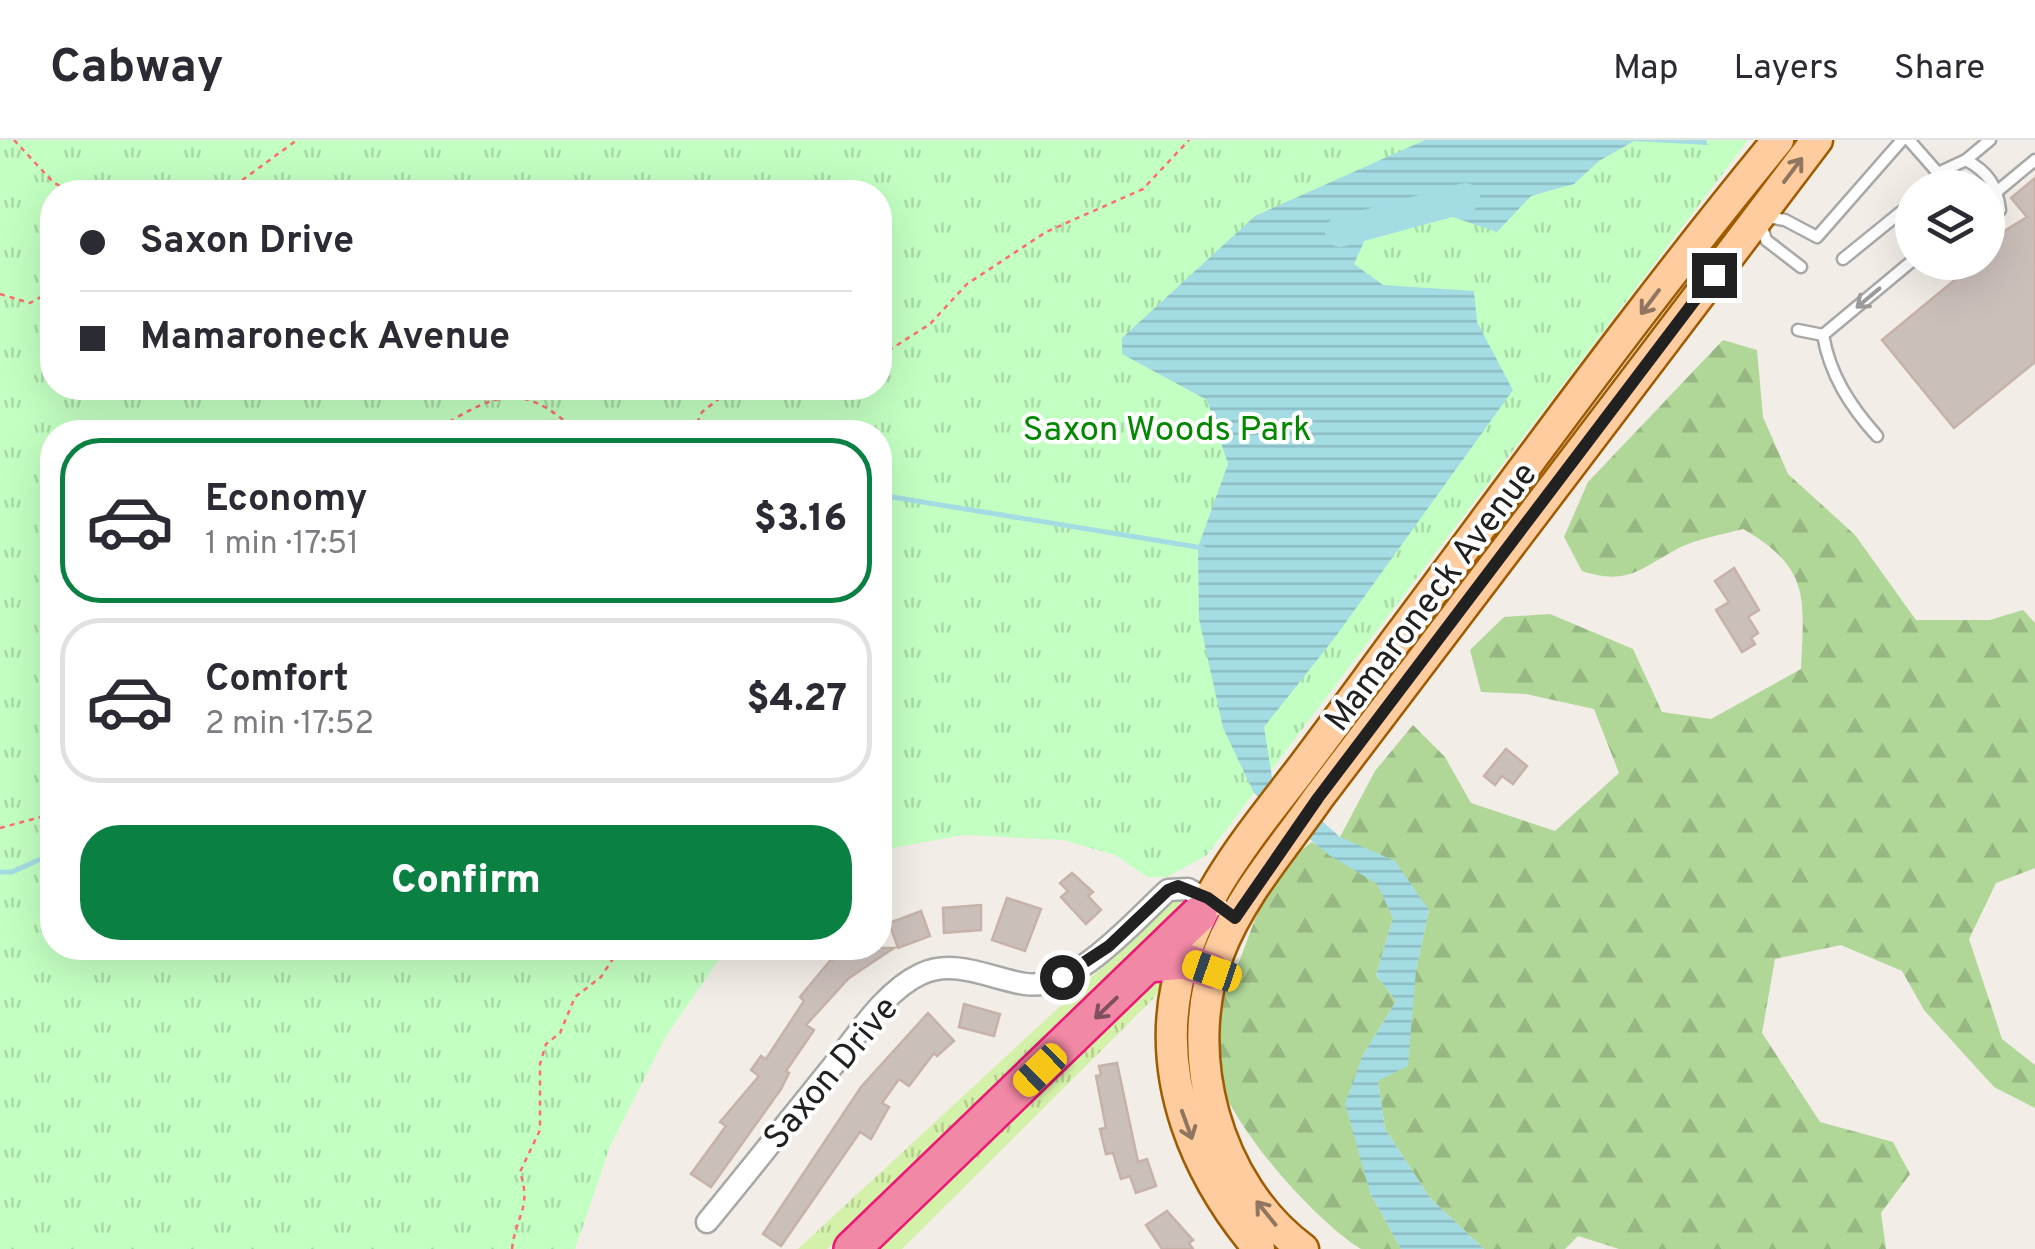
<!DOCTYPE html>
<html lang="en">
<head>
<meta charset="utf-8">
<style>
	body { margin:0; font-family:Overpass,sans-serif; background:#f2f2f3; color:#2b2b33; height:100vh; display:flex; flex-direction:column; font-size:38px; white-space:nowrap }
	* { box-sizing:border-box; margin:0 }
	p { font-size:32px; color:#7c7c81 }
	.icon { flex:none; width:55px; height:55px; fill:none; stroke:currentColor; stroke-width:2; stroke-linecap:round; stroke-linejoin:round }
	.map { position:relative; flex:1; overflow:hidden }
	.panel { position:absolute; left:40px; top:280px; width:852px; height:540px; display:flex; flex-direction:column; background:#fff; border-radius:40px; box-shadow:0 10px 40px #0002 }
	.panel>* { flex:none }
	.guide { position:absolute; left:40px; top:40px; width:852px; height:220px; border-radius:40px; box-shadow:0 10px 40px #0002; display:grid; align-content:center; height:220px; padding:0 40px; background:#fff }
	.controls { position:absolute; left:1895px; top:30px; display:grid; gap:20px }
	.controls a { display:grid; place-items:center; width:110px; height:110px; border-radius:50%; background:#fff; box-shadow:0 10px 40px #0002; font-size:50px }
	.end { position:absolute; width:45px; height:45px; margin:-22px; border:12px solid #212121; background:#fff; box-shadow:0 0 0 5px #fff }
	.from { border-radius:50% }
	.car { position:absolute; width:30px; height:60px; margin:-30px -15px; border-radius:12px; box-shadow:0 0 8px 2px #0007; background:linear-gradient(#f5c518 24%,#345 0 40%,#f5c518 0 76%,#345 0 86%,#f5c518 0) }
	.guide b { display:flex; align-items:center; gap:35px; height:95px; font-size:38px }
	.guide b+b { border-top:2px solid #e1e1e2 }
	.guide i { width:25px; height:25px; background:#2b2b33 }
	ul { padding:18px 0 0; list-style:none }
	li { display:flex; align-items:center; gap:30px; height:165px; margin:0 20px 15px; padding:0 20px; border:5px solid #e1e1e2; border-radius:40px }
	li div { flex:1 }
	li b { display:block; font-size:38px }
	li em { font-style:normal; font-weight:800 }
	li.on { border-color:#0b8043 }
	li>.icon { width:90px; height:90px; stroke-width:1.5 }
	.cta { display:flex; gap:20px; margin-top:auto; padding:20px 40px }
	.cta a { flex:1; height:115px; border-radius:40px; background:#0b8043; color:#fff; font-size:40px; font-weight:800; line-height:115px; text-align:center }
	header { display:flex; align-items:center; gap:60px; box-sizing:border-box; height:140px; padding:0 50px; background:#fff; border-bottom:2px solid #e1e1e2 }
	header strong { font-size:48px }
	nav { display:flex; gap:55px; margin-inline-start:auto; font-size:35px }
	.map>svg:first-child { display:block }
	.grass { fill:url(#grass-tufts) }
	.forest { fill:url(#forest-firs) }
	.park { fill:url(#park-tufts); fill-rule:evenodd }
	.water { fill:url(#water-rules) }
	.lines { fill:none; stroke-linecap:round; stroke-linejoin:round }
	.stream { stroke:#a4dce4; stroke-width:5 }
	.river { stroke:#a4dce4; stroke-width:30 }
	.building { fill:#cbbfba; stroke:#c6b2a8; stroke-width:2.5 }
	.lane-casing { stroke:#a8a8a8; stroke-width:15 }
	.street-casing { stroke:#a8a8a8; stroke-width:25 }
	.primary-casing { stroke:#9e5b00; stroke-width:35 }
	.highway-casing { stroke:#ed1775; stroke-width:40 }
	.path { stroke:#ff6c6b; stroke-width:2.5; stroke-dasharray:5 5; stroke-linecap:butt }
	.lane { stroke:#fff; stroke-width:10 }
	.street { stroke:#fff; stroke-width:20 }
	.primary { stroke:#ffcc9f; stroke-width:30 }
	.highway { stroke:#f088a6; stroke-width:35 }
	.oneway { stroke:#907660 }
	.oneway2 { stroke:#9b9b9b }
	.oneway3 { stroke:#7e4f5d }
	.route { stroke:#212121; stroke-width:12 }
	.labels { text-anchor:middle; stroke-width:8; stroke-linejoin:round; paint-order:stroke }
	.park-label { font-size:35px; fill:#038801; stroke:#fff }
	.street-label { font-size:35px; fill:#212121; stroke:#fff }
</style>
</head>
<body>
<header>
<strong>Cabway</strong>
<nav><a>Map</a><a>Layers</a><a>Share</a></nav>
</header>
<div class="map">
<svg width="2035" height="1109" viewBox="0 0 2035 1109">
	<defs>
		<pattern id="grass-tufts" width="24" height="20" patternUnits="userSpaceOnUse" patternTransform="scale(2.5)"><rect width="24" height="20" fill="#d3f1a9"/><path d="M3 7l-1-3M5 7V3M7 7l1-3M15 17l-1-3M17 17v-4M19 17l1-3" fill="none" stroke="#b5ce91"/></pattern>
		<pattern id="forest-firs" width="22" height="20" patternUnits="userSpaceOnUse" patternTransform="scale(2.5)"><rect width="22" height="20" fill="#b0d698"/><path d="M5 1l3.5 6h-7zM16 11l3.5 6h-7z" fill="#97b783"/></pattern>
		<pattern id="park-tufts" width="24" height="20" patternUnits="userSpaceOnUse" patternTransform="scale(2.5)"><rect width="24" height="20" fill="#c3ffc2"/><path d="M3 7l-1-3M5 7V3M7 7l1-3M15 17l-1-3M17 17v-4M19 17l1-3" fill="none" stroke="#a7daa6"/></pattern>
		<pattern id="water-rules" width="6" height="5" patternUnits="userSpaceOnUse" patternTransform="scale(2.5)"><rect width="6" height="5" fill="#a4dce4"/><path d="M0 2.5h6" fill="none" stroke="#8dbcc3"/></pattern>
	</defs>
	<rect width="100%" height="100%" fill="#f2ede7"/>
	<path class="grass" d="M1177 758 1182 763 1060 889 827 1109H798Z
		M1160 836 1163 843 1155 857 902 1109H872Z"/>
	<path class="forest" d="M1723 200 1757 210 1763 277 1788 334 1855 395 1916 480H1990L2023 470 2035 483V728L1996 743 1969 799 2002 899 2035 925V968L1994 947 1924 870 1902 831 1841 805 1775 819 1762 893 1820 982 1893 1002 1910 1034 1881 1073 1886 1109H1619L1578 1096 1565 1109H1484L1430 1058 1385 989 1378 941 1416 830 1429 770 1340 697 1375 631 1413 585 1445 617 1471 663 1555 691 1619 633 1594 569 1526 554 1481 552 1470 510 1504 477 1550 474 1633 509 1662 572 1711 579 1801 529C1804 458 1811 428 1743 389 1724 394 1701 398 1683 406 1642 426 1631 447 1582 431L1564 397 1588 342Z
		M1312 702 1378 744 1393 778 1376 835 1396 861 1362 917 1370 1053 1401 1109H1361C1312 1079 1208 964 1211 903 1212 879 1235 834 1244 809 1260 765 1272 730 1312 702Z"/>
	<path class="park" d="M0 0H1748L1207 715 1167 737H1147L1115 715 1063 700 964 695 880 710V292H52V808H727L666 896 610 1006 575 1109H0ZM52 52H880V248H52Z"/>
	<path class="water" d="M1425 0H1706L1708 5 1634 1 1599 21 1574 44 1531 56 1497 92 1414 64 1372 84 1354 124 1383 145 1474 151 1477 182 1513 250 1336 496 1264 587 1272 637 1340 697 1395 721 1429 770 1416 830 1408 926 1378 941 1385 989 1430 1058 1484 1109H1401L1370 1053 1345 964 1362 917 1396 861 1376 835 1393 778 1377 744 1329 715 1254 653 1223 588 1199 479 1198 407 1228 324 1207 260 1122 214V198L1255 76Z"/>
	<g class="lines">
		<path class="stream" d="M880 355 1203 408
			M0 732H12L52 714"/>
		<path class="river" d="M1340 92 1465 58"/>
	</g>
	<path class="building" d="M2035 38V222L1954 288 1882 200 1956 139 1965 122H1988V101L2027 77 2011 58Z
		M1734 428 1759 470 1748 477 1758 493 1751 498 1755 504 1742 512 1716 470 1729 462 1715 441Z
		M1506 609 1527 626 1513 644 1502 636 1495 645 1484 636Z
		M1072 733 1093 752 1088 756 1101 770 1086 784 1061 757 1068 751 1060 743Z
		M1007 758 1041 769 1025 811 992 800Z
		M981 765V790L944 793 943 768Z
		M921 771 930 796 898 808 889 783Z
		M851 808H894L849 838 806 885 814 890 786 931 789 933 781 949 711 1047 691 1034 726 986 720 982 759 936 751 930 761 916 766 919 804 861 800 857 829 822Z
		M964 864 1000 874 994 896 959 887Z
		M928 873 954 901 937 916 934 913 909 946 899 939 882 963 889 967 871 999 860 992 781 1106 763 1094 861 947Z
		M1117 923 1138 1022 1147 1019 1156 1046 1136 1053 1130 1036 1121 1039 1113 1013 1106 1014 1100 989 1106 988 1096 936 1101 935 1099 926Z
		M1167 1071 1193 1100 1189 1103 1193 1109H1162L1146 1085Z"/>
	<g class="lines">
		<defs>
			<path id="lane" d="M1909 0 1938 33
				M1966 20 1990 0
				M1928 48 1938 33 1966 20C1988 32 1997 45 2000 70L1988 82
				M1988 59 2035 20
				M1767 77 1785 80 1817 97 1902 0
				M1761 84 1766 100 1801 127
				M1843 119 1912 63
				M1798 190 1823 195
				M1823 195C1830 235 1850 266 1877 296
				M1823 195 1912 121"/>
			<path id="street" d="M707 1082C749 1031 790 979 832 927 856 897 884 851 921 834 955 818 992 839 1025 844 1074 852 1135 780 1168 750L1188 749 1217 765"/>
			<path id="primary" d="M1259 1109C1197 1036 1157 942 1177 845 1194 763 1245 702 1295 637 1330 591 1364 544 1398 498 1523 331 1645 161 1778 0
				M1303 1109C1216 1045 1180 912 1219 812 1241 755 1284 707 1318 658L1817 0"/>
			<path id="highway" d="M1148 824 1184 821 1212 831
				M852 1109 1199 774"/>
		</defs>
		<use href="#lane" class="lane-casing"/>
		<use href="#street" class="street-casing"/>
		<use href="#primary" class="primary-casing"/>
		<use href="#highway" class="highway-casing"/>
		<path class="path" d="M14 0 53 42 70 52
			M226 52 297 0
			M0 154 30 163 52 151
			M880 216 930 184 967 144 1046 92 1143 49 1189 0
			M432 292C494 255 520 238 577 292
			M693 292 702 272 733 248
			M0 688 52 674
			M512 1109C516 1074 532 1069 520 1032L540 990V924L546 904 560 893 575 857 601 837 620 808"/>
		<use href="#lane" class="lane"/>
		<use href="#street" class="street"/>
		<use href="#primary" class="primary"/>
		<use href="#highway" class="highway"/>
	</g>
	<defs><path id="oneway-shaft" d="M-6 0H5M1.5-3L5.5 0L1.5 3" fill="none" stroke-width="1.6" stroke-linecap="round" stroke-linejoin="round" transform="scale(2.5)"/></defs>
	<g class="oneway">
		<use href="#oneway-shaft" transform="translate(1793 30) rotate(-53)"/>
		<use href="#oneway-shaft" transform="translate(1650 162) rotate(127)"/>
		<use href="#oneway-shaft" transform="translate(1187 985) rotate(70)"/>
		<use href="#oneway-shaft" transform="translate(1266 1073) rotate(-129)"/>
	</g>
	<use class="oneway2" href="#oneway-shaft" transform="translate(1868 158) rotate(140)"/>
	<use class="oneway3" href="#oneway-shaft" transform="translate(1106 868) rotate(136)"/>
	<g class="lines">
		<path class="route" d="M1062 837 1109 806 1168 750 1178 746 1208 758 1235 778 1318 658 1714 135"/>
	</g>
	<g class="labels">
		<g class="park-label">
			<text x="1167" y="300">Saxon Woods Park</text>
		</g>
		<g class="street-label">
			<text transform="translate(1430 456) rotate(-53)" y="12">Mamaroneck Avenue</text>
			<text transform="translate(830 932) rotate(-50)" y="12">Saxon Drive</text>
		</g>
	</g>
</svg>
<div class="controls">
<a><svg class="icon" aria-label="layers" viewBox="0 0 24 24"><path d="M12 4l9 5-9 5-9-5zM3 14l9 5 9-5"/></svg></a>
</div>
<i class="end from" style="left:1062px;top:837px"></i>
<i class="end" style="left:1714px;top:135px"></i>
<i class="car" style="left:1212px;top:831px;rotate:289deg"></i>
<i class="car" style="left:1040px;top:930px;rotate:226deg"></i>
<div class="guide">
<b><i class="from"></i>Saxon Drive</b>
<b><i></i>Mamaroneck Avenue</b>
</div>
<section class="panel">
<ul>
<li class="on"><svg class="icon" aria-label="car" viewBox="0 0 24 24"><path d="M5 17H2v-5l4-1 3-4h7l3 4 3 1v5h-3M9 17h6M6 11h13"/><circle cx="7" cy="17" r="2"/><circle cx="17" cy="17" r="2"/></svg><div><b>Economy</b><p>1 min · 17:51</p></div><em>$3.16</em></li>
<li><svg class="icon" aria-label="car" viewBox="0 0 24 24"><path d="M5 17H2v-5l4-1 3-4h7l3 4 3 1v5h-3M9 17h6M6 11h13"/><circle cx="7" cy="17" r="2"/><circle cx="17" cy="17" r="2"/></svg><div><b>Comfort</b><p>2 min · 17:52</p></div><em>$4.27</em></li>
</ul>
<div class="cta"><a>Confirm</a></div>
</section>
</div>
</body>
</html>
